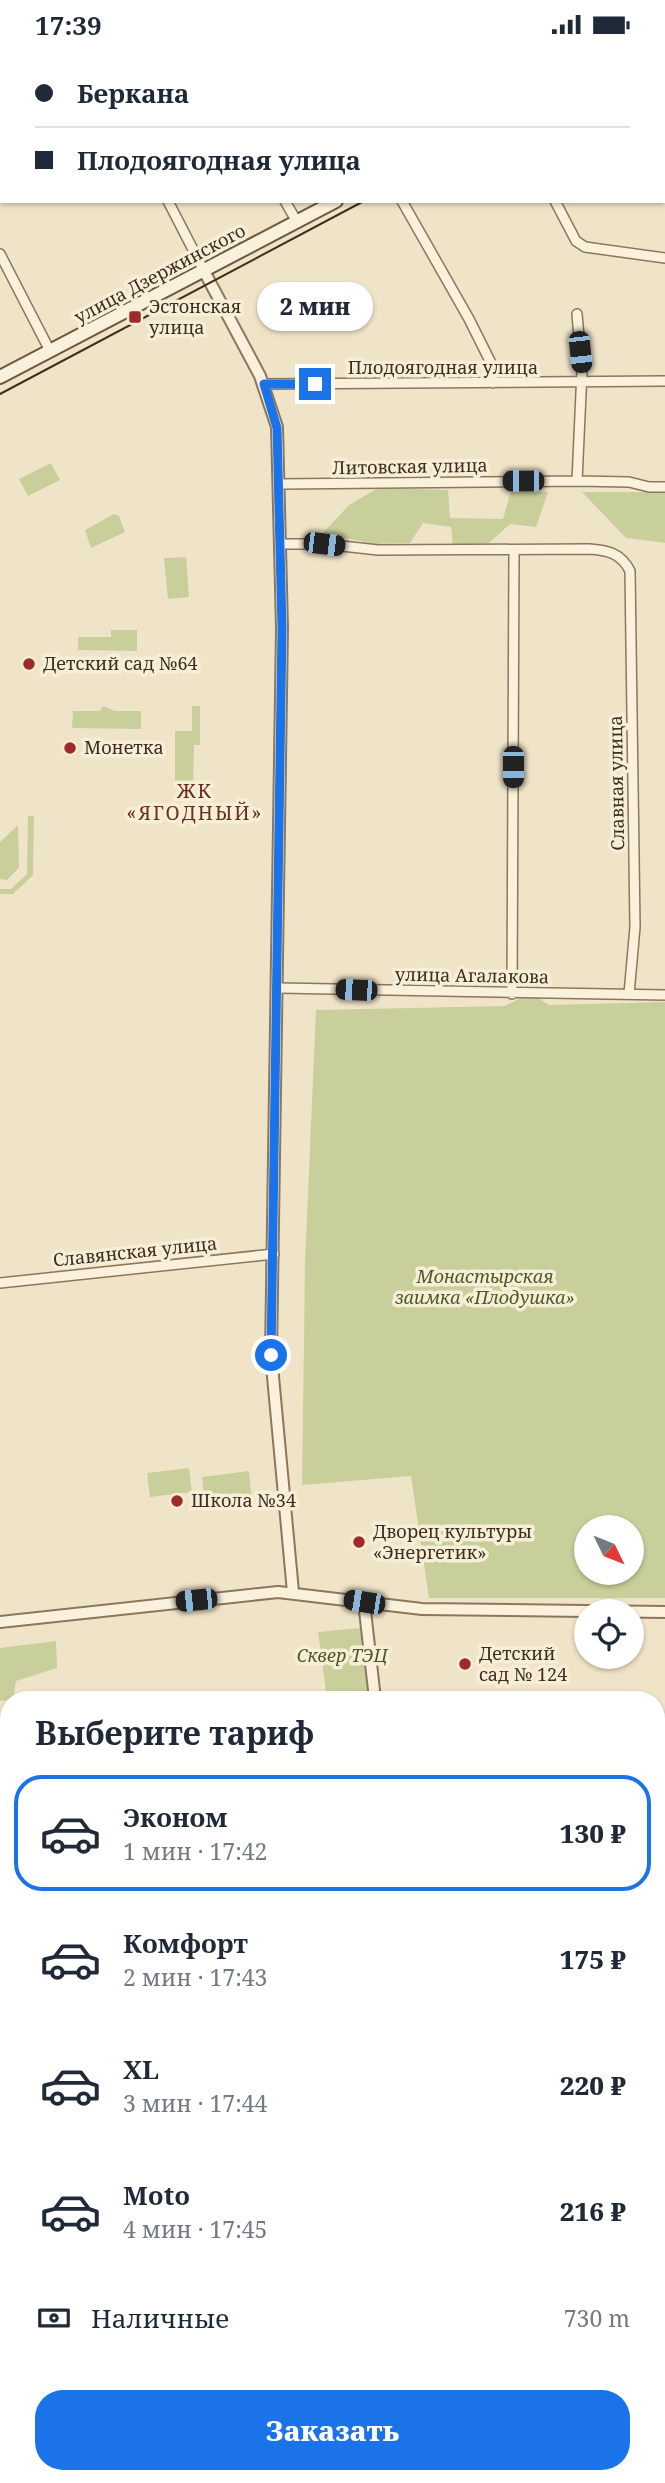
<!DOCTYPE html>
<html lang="ru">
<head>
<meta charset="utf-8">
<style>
	body { margin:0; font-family:"Noto Serif",serif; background:#f2f2f3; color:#1f2937; height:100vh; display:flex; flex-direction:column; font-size:26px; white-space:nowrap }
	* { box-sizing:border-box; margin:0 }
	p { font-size:23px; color:#747a83 }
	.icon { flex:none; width:38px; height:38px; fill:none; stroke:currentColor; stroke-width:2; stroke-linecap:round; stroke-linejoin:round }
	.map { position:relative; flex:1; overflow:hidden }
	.details { position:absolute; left:0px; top:1642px; width:665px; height:793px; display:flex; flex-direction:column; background:#fff; border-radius:28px 28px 0 0; box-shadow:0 2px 5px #0004 }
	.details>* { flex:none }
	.top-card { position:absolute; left:0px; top:0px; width:665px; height:154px; box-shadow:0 2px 5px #0004; display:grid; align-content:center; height:154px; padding:0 35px; background:#fff }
	.needle { width:46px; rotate:133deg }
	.fabs { position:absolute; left:574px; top:1466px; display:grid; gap:14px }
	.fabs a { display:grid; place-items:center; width:70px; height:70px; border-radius:50%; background:#fff; box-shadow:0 2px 5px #0004; font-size:35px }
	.end { position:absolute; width:32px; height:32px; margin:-16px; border:9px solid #1a73e8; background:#fff; box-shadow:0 0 0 4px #fff }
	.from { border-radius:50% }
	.bubble { position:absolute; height:49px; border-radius:24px; background:#fff; box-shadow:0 2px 5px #0004; font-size:23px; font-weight:800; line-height:49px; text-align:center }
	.car { position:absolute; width:21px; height:42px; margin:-21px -10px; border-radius:9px; box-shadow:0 0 5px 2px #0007; background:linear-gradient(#222 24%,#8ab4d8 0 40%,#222 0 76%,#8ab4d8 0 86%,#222 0) }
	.top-card b { display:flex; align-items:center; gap:24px; height:66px; font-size:26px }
	.top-card b+b { border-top:2px solid #e0e1e3 }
	.top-card i { width:18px; height:18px; background:#1f2937 }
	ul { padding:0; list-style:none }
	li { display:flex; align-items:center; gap:21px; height:116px; margin:0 14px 10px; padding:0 21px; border:4px solid transparent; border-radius:28px }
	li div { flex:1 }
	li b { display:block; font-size:26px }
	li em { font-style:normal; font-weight:800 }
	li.current { border-color:#1a73e8 }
	li>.icon { width:63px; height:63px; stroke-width:1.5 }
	h2 { padding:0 35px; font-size:32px; line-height:84px }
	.pay { display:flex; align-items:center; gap:18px; height:77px; padding:0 35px; font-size:26px }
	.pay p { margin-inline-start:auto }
	.primary-button { display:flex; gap:14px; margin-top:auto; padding:14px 35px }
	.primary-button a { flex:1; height:80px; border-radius:28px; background:#1a73e8; color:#fff; font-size:28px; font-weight:800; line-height:80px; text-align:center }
	.status { display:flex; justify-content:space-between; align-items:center; height:49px; padding:0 35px; background:#fff; direction:ltr }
	.status svg { height:19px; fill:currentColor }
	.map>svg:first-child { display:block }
	.green { fill:#c9cf9b; fill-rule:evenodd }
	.water { fill:#a9c4bc; stroke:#6f938a; stroke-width:2 }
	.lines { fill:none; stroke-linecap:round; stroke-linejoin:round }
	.minor-casing { stroke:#8d765c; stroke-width:12 }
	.tertiary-casing { stroke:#8d765c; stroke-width:14 }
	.secondary-casing { stroke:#6f573f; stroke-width:16 }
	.primary-casing { stroke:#5b4430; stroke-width:18 }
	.minor { stroke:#faf1dc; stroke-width:9 }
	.tertiary { stroke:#faf1dc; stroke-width:10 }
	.secondary { stroke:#faf1dc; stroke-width:12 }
	.primary { stroke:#f3d9a0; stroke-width:14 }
	.tram { stroke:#3d2e20; stroke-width:2 }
	.route { stroke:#1a73e8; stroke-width:9 }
	.poi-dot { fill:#9e2a2b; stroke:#f7eed8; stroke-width:2.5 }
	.labels { text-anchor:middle; stroke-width:7; stroke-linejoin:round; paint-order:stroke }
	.street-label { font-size:18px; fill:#3d2e20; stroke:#f7eed8 }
	.poi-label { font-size:18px; fill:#3d2e20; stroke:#f7eed8; text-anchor:start }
	.park-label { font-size:18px; font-style:italic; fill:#4d5a26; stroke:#f7eed8 }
	.neighbourhood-label { font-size:19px; letter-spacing:2px; fill:#6b2e1e; stroke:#f7eed8 }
</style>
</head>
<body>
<div class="status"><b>17:39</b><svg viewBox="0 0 49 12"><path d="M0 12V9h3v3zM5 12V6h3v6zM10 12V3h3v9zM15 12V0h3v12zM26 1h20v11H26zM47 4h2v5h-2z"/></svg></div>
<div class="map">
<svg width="665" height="2434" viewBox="0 0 665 2434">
	<rect width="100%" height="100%" fill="#f0e4c8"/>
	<path class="green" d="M51 414 60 431 28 447 19 430Z
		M378 439 448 441 450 469 503 470 511 442 548 443 536 478 510 475 489 494 453 496 451 478 423 474 410 494 374 495 323 484 349 456Z
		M582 443H665V494L626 489Z
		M114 465 119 467 125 483 91 499 85 481Z
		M186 508 189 548 168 550 164 509Z
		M111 581H137V602L78 601V588H111Z
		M103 657 115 662H141V680L72 679 73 662H100Z
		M192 657H200V696H194L193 739H175V682H192Z
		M28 767H34L33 826 13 845H0V840H11L27 825Z
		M18 776 19 819 7 831 0 830V793Z
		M537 948 549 956 665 953V1549H429L411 1427 302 1436 305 1214 316 961 505 957 519 950ZM586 1479H632V1524H586Z
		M189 1419 192 1443 150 1448 147 1424Z
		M249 1422 252 1452 205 1457 202 1428Z
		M360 1579 369 1650H327L318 1583Z
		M56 1592 57 1619 16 1632 13 1650 0 1652V1599Z
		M9 1732V1830H0V1790L8 1788 0 1759V1738H7Z
		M0 1856 9 1860V2011L0 2013Z"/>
	<path class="water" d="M656 2381H659L665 2434H569L568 2426H656Z"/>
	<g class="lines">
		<defs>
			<path id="minor" d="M132 0V2
				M353 0V2
				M463 0 464 2
				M604 0 605 2
				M231 2V0
				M663 104 665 106
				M168 152 204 222
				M285 152 297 173
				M402 152 469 270 490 312 493 334
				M555 152 576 192 585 198 665 209
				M0 205 50 302
				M577 265 582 322 577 432
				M264 335 665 332
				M280 435 577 432 629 433 649 438H665
				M281 495H324L378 501 589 500C607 501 621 504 630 522L635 878 629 945
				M279 939 665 946
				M512 945 514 503
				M0 1234 274 1205"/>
			<path id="tertiary" d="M204 222 260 327 277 378 282 579 271 1306 293 1543
				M364 1553 375 1650
				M0 1573 278 1543 422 1560 665 1563"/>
			<path id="secondary" d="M617 2 620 0
				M0 328 336 152"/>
			<path id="primary" d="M656 2098 665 2097
				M656 2116 665 2115
				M0 2186 9 2185
				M0 2205 9 2204"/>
		</defs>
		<use href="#minor" class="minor-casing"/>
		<use href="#tertiary" class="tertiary-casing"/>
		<use href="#secondary" class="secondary-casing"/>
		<use href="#primary" class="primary-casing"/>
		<use href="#minor" class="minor"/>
		<use href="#tertiary" class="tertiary"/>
		<use href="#secondary" class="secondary"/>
		<use href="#primary" class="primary"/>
		<path class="tram" d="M637 2 641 0
			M0 345 364 152"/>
	</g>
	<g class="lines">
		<path class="route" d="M271 1306 282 579 277 379 264 335H315"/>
	</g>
	<g class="poi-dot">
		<rect x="128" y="261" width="14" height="14" rx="3.5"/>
		<circle cx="29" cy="615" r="7"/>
		<circle cx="70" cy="699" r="7"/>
		<circle cx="177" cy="1452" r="7"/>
		<circle cx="359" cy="1493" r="7"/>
		<circle cx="465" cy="1615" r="7"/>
	</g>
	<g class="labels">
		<g class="street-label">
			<text transform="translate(160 225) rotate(-28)" y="6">улица Дзержинского</text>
			<text x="443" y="325">Плодоягодная улица</text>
			<text transform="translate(410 418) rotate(-1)" y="6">Литовская улица</text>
			<text transform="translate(617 734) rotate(-91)" y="6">Славная улица</text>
			<text transform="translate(472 927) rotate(1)" y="6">улица Агалакова</text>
			<text transform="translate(135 1203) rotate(-6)" y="6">Славянская улица</text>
		</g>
		<g class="poi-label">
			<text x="149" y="264">Эстонская<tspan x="149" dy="21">улица</tspan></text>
			<text x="43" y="621">Детский сад №64</text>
			<text x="84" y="705">Монетка</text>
			<text x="191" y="1458">Школа №34</text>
			<text x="373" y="1489">Дворец культуры<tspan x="373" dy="21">«Энергетик»</tspan></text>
			<text x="479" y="1611">Детский<tspan x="479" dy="21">сад № 124</tspan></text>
		</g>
		<g class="park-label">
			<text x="485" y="1234">Монастырская<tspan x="485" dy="21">заимка «Плодушка»</tspan></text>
			<text x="342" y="1613">Сквер ТЭЦ</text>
		</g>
		<g class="neighbourhood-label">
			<text x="195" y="749">ЖК<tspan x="195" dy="22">«ЯГОДНЫЙ»</tspan></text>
		</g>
	</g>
</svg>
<div class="fabs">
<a><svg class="needle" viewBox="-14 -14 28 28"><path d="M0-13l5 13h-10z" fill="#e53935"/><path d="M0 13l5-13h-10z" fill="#747a83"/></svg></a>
<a><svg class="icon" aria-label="locate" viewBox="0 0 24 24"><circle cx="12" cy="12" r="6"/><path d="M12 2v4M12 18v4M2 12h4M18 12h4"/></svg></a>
</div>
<i class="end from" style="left:271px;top:1306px"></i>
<i class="end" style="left:315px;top:335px"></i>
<div class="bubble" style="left:257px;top:233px;width:116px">2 мин</div>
<i class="car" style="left:580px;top:303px;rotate:174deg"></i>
<i class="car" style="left:523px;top:432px;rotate:270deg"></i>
<i class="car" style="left:324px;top:495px;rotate:97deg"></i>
<i class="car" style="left:513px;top:718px;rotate:180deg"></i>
<i class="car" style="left:356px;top:941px;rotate:272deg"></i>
<i class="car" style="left:196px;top:1551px;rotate:264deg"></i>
<i class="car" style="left:364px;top:1553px;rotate:279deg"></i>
<div class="top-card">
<b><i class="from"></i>Беркана</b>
<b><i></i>Плодоягодная улица</b>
</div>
<section class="details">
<h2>Выберите тариф</h2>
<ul>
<li class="current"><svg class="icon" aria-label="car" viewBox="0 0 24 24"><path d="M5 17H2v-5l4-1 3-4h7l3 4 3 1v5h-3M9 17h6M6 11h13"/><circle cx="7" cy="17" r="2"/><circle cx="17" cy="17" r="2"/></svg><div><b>Эконом</b><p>1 мин · 17:42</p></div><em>130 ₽</em></li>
<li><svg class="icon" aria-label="car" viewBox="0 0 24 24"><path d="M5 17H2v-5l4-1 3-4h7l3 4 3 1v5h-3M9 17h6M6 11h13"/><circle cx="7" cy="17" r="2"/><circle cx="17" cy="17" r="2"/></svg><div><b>Комфорт</b><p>2 мин · 17:43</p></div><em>175 ₽</em></li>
<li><svg class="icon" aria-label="car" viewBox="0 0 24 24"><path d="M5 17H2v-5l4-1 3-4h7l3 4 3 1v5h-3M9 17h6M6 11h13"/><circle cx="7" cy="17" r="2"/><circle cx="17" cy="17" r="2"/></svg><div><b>XL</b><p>3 мин · 17:44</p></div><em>220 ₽</em></li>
<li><svg class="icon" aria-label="car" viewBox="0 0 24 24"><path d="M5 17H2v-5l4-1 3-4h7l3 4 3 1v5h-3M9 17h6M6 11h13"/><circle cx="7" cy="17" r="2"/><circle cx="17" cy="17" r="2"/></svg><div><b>Moto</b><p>4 мин · 17:45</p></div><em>216 ₽</em></li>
</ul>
<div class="pay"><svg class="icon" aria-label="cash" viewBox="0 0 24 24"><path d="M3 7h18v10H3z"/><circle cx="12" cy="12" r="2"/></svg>Наличные<p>730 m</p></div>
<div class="primary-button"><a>Заказать</a></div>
</section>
</div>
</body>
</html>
